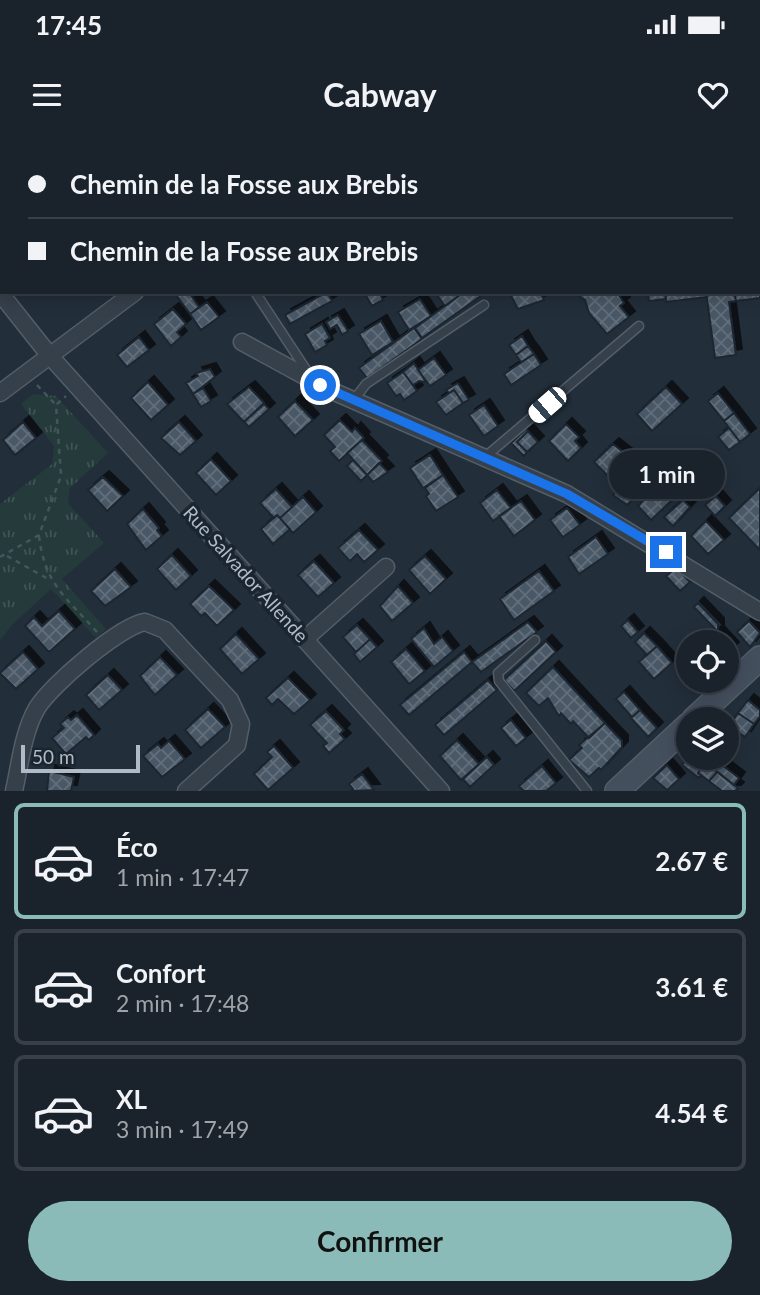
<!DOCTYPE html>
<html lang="fr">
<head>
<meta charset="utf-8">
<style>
	body { margin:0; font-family:Lato,sans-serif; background:#232a34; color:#f1f3f6; height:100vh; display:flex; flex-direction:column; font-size:26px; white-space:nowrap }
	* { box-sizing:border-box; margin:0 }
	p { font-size:23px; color:#9fa4a9 }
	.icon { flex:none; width:38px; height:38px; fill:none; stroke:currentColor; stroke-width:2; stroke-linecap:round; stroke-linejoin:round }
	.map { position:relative; height:651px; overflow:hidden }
	.panel { display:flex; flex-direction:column; background:#1a222c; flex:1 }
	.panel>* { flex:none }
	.guide { position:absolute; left:0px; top:0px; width:761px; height:154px; box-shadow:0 4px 18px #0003,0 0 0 2px #383f48; display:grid; align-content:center; height:154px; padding:0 28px; background:#1a222c }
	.fabs { position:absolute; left:676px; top:490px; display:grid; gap:14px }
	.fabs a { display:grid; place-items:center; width:63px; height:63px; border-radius:50%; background:#1a222c; box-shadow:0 4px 18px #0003,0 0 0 2px #383f48; font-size:35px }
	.scale { position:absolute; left:21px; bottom:18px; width:119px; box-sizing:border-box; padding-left:7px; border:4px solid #b1bbc7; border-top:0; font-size:19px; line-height:24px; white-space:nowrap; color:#b1bbc7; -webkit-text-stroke:5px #1b252f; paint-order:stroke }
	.end { position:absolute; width:32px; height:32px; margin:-16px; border:9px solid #1a73e8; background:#fff; box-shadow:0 0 0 4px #fff }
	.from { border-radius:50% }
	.bubble { position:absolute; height:49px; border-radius:24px; background:#1a222c; box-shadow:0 4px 18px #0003,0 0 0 2px #383f48; font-size:23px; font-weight:700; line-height:49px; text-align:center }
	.car { position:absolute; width:21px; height:42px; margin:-21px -10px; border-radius:9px; box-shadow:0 0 5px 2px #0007; background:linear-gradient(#fff 24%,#345 0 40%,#fff 0 76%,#345 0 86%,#fff 0) }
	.guide b { display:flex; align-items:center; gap:24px; height:66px; font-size:26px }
	.guide b+b { border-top:2px solid #383f48 }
	.guide i { width:18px; height:18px; background:#f1f3f6 }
	ul { padding:12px 0 0; list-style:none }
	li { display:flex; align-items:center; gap:21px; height:116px; margin:0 14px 10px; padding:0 14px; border:4px solid #383f48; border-radius:10px }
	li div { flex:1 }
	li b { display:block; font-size:26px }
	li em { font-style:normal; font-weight:700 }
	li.current { border-color:#8bbbb9 }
	li>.icon { width:63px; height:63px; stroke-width:1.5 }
	.button { display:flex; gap:14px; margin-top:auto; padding:14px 28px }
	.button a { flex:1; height:80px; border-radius:42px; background:#8bbbb9; color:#111; font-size:28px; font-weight:700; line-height:80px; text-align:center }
	.status { display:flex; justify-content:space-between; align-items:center; height:49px; padding:0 35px; background:#1a222c; direction:ltr }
	.status svg { height:19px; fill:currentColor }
	header { display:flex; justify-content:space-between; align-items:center; height:91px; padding:0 28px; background:#1a222c; font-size:32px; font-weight:700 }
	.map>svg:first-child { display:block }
	.park { fill:url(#park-tufts) }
	.building { fill:url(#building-cross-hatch); stroke:#1d2731; stroke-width:2; filter:url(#shadow) }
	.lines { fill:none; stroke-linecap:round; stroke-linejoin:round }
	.lane-casing { stroke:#545e68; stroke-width:11 }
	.street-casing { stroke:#545e68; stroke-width:19 }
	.secondary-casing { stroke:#545e68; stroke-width:26 }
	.path { stroke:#425759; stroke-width:2.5; stroke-dasharray:5 5; stroke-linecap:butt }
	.lane { stroke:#36404b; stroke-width:8 }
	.street { stroke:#36404b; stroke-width:16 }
	.secondary { stroke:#444f5e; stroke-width:23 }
	.route { stroke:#1a73e8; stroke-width:9 }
	.labels { text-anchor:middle; stroke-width:7; stroke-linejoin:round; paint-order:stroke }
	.street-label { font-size:19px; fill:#b1bbc7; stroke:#1b252f }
</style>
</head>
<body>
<div class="status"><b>17:45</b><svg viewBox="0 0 49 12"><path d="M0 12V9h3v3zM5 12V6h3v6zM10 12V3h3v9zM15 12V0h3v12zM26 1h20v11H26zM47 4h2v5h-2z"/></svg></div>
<header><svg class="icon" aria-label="menu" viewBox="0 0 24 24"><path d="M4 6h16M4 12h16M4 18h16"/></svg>Cabway<svg class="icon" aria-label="heart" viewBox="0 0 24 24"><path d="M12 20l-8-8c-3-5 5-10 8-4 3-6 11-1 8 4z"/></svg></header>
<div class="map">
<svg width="760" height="651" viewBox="0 0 760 651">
	<defs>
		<pattern id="park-tufts" width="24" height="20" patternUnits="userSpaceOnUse" patternTransform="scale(1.75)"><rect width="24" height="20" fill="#243a3b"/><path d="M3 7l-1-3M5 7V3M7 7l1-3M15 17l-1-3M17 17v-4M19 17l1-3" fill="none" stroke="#415556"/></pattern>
		<pattern id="building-cross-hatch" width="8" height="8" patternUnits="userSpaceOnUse" patternTransform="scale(1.75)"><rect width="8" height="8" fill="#4a5866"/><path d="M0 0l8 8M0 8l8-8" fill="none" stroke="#626e7a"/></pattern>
		<filter id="shadow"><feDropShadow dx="6" dy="-6" stdDeviation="0" flood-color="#0009"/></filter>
	</defs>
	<rect width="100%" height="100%" fill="#222e3a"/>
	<path class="park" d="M33 254 56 256 108 313 70 348 68 363 104 403 62 439 106 489 96 498 51 449 12 485 0 500V364L52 324 54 306 21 264Z"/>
	<path class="building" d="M760 137V158L736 161 734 152H760Z
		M174 152H189L199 167 190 174Z
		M327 152 332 161 290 184 285 175Z
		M364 152H379L383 160 372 166Z
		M441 152H464L445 166 437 155Z
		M464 152H480L482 155 422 198 415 188Z
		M509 152H550L542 156 544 160 518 169Z
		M573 152H617L624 163 620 166 629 177 607 194 589 173 585 160Z
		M648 152H665L666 159 649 161Z
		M665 152H706L707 157 666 162Z
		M706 152H734L736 161 729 162 736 215 715 218Z
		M420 159 431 176 409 190 398 172Z
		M207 162 219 177 201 190 190 174Z
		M173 169 186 184 177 192 181 197 171 206 154 184Z
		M338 175 348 191 342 195 337 185 330 189 326 182Z
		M381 181 393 202 372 215 359 194Z
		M322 184 330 198 325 201 327 205 315 212 305 194Z
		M414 188 422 199 367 238 359 228Z
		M522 196 528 206 516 215 509 205Z
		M139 197 149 210 127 227 117 215Z
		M528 206 534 214 521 222 516 215Z
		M534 214 541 225 511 245 504 234Z
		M434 218 446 235 430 246 418 230Z
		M414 223 426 242 419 241 413 245 403 232Z
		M210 229 215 237 193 254 186 243 198 236 196 233Z
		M403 232 417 251 404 260 400 254 396 256 387 243Z
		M148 242 168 265 151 280 131 258Z
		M458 243 469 260 463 263 454 250 449 253 446 250Z
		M249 247 264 263 244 282 227 264Z
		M666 247 682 264 652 291 637 274Z
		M203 248 211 261 201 267 193 254Z
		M454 250 463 263 446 275 436 262Z
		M718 253 734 273 724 281 708 261Z
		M295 261 313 280 295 296 278 277Z
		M264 264 269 269 249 287 244 282Z
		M484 265 498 286 484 296 469 275Z
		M734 273 750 294 740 302 724 281Z
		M340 280 352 292 355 288 364 298 339 321 330 311 335 307 324 295Z
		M23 282 36 298 15 315 3 300Z
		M179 282 196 301 180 315 161 298Z
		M566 284 579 297 575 301 581 308 568 321 549 301Z
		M729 288 740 302 729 310 718 297Z
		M526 289 528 291 517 302 527 312 524 316 511 303Z
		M528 291 538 302 527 312 517 302Z
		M362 300 382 321 367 335 347 313Z
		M613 304 632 319 611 339 594 322Z
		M430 315 443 335 423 348 410 328Z
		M211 319 231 341 216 355 196 333Z
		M353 320 367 335 361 341 347 326Z
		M643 321 663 341 660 344 640 324Z
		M379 323 388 332 373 342 367 335Z
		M640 324 660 344 654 350 634 330Z
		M443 335 458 357 436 371 426 356 429 354 425 348Z
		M103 337 123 356 107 371 88 350Z
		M627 342 638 354 627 365 613 355Z
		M657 346 671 361 651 380 638 366Z
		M760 348V410L729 378Z
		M276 349 292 367 280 378 277 375 274 378 260 363Z
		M497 350 511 368 493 381 480 363Z
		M716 356 725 366 715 376 705 365Z
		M303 357 316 372 293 393 280 378Z
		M683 360 690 367 673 386 664 377Z
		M521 361 535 380 514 396 499 376Z
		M567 368 580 385 563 397 550 380Z
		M143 369 159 388 157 390 162 396 146 410 127 384Z
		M277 375 290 389 273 404 261 389Z
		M706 381 724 400 708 414 691 396Z
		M359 390 378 410 364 422 357 414 350 421 338 408Z
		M596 397 608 414 579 434 568 417Z
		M172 415 191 436 176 450 157 429Z
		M425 416 446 439 430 454 409 430Z
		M314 421 334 443 318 457 298 435Z
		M676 428 690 442 680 451 666 436Z
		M115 429 131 447 105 466 91 451Z
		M539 431 554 451 514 480 500 459Z
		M209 446 234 470 217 486 205 473 201 476 190 464Z
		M398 446 413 463 392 481 380 466Z
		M698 463 718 484V492L694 467Z
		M59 471 75 489 49 512 25 486 34 477 42 486Z
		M628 480 638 492 631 498 621 486Z
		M749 481 760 493 750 507 737 492Z
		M528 482 537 492 481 532 472 522Z
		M357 485 370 499 356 512 343 497Z
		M424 488 434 504 442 497 453 511 434 527 411 499Z
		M717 491 733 508 726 514V502H704Z
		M644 493 657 506 647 515 635 502Z
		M236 494 259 519 242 534 220 509Z
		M370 499 377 507 360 522 354 514Z
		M546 501 556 512 514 551 504 540Z
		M657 506 672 523 654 539 639 522Z
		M406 509 425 531 409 544 391 522Z
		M23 512 38 529 16 549 0 533Z
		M464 512 472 522 409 575 400 565Z
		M160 517 177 535 155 555 140 536Z
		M553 527 605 583 589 598 573 581 571 584 561 573 559 576 548 558 539 566 526 553Z
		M108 535 122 550 99 570 86 555Z
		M288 538 310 560 294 574 278 559 272 565 266 558Z
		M488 540 497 550 444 595 435 585Z
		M624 552 640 570 632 577 616 559Z
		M748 560 760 570V576L754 584 738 573Z
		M208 569 225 587 201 608 185 590Z
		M640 570 657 588 648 597 631 578Z
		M326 571 344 590 340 594 345 599 329 613 323 606 327 603 310 585Z
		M738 573 754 584 745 597 729 586Z
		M77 575 94 595 89 600 86 597 66 614 52 598 64 588 60 584 68 577 71 580Z
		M511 580 526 598 516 606 501 588Z
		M605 583 622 601V607L601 630 599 628 589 637 569 620 582 608 579 605Z
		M457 600 479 624 461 640 440 616Z
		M169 601 185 619 162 637 143 616 158 604 161 608Z
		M274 606 293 628 268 650 254 634 272 617 267 612Z
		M487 617 494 625 470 647 463 639Z
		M688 617 699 618 705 623 698 633 701 635 699 638 682 625Z
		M718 622 739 638 734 645 713 628Z
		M705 623 717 632 709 641 698 633Z
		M667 625 679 639 667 650 653 638Z
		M542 626 556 643 546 651H524L519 646Z
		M49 631 74 637 71 651H47Z
		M717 632 738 648 735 651H722L709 641Z
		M362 634 374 650 351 651 353 649 349 644Z"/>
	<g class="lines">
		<defs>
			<path id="lane" d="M255 152 309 234
				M353 261 366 244 484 165
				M485 317 639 186
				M535 500 498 533 499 541 587 651"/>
			<path id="street" d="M161 0 163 2
				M488 0V2
				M46 2 49 0
				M510 2 523 0
				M0 31 2 30
				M0 153 50 216 441 651
				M242 202 330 250 567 354 760 472
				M0 253 135 152
				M305 499 386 427
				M14 651C20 624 23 592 37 568 51 545 120 486 145 482L165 490 176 502 230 560 241 584 237 605 186 651"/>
			<path id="secondary" d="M694 579 760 518
				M617 651 688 585"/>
		</defs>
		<use href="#lane" class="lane-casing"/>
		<use href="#street" class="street-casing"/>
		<use href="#secondary" class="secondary-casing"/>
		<path class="path" d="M37 245 56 265
			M39 396C45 445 66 457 97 492
			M7 416 50 440
			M0 417 39 395 61 336 56 265 66 256"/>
		<use href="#lane" class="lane"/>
		<use href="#street" class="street"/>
		<use href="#secondary" class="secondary"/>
	</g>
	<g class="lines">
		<path class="route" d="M320 245 567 354 666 412"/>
	</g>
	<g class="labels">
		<g class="street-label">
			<text transform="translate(246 434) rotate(48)" y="7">Rue Salvador Allende</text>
		</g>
	</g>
</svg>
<div class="fabs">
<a><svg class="icon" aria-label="locate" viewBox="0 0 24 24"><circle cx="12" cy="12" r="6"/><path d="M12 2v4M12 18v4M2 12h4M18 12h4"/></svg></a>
<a><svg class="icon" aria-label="layers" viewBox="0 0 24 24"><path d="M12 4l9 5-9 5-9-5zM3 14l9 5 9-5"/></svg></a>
</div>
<div class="scale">50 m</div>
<i class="end from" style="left:320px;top:245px"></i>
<i class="end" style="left:666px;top:412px"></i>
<div class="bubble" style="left:609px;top:310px;width:116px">1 min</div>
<i class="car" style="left:547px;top:265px;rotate:229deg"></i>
<div class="guide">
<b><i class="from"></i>Chemin de la Fosse aux Brebis</b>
<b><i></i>Chemin de la Fosse aux Brebis</b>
</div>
</div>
<section class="panel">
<ul>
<li class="current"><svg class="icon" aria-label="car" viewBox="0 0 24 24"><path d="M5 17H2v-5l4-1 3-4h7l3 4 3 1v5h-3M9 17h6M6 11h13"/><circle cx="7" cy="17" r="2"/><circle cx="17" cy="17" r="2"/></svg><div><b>Éco</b><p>1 min · 17:47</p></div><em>2.67 €</em></li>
<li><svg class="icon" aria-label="car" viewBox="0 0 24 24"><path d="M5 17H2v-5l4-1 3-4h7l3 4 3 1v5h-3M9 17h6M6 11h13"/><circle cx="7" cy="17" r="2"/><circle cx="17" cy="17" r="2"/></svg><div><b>Confort</b><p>2 min · 17:48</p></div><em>3.61 €</em></li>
<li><svg class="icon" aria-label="car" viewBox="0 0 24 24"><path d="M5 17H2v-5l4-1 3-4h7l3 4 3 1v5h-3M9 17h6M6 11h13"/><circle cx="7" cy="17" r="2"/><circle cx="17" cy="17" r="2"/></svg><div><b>XL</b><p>3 min · 17:49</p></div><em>4.54 €</em></li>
</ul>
<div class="button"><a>Confirmer</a></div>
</section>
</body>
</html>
